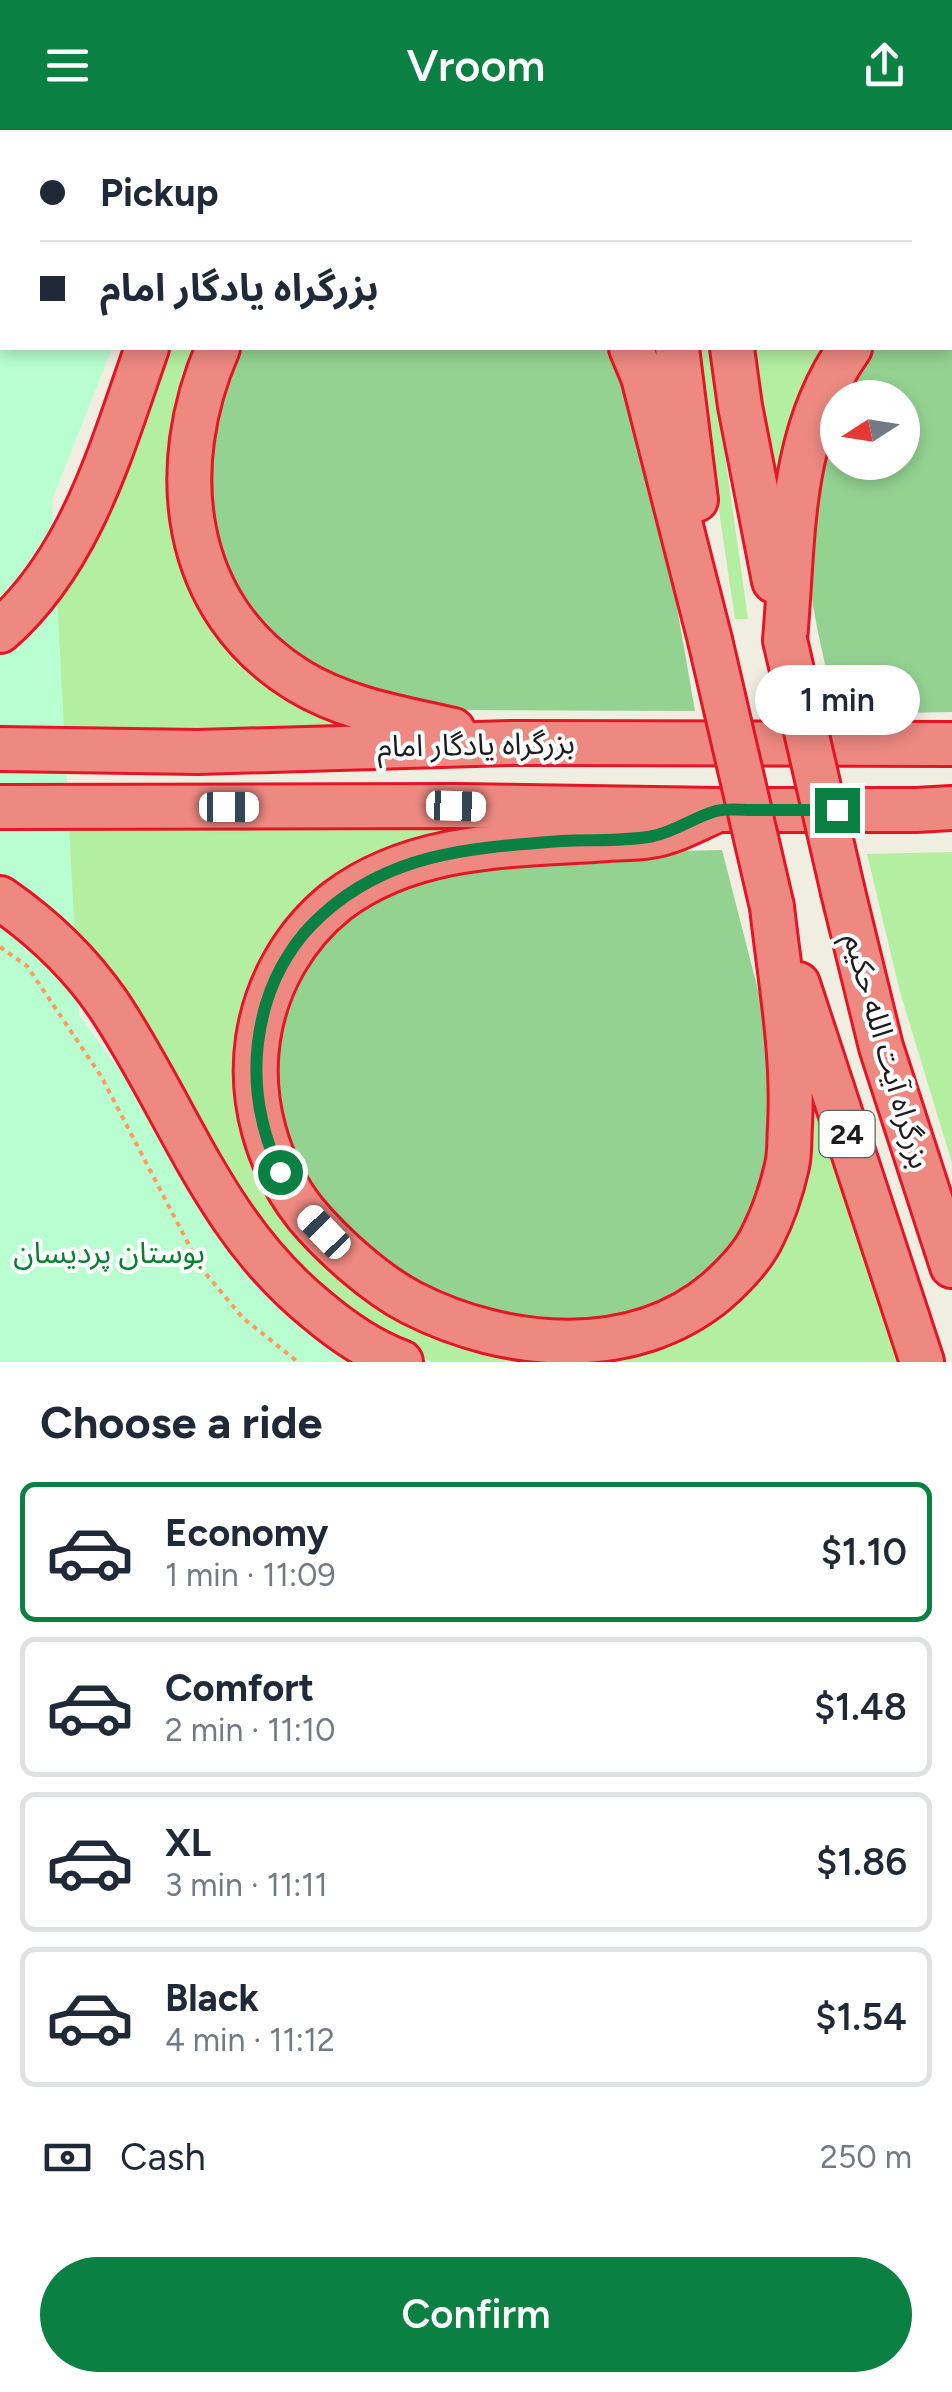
<!DOCTYPE html>
<html lang="en">
<head>
<meta charset="utf-8">
<style>
	body { margin:0; font-family:Figtree,"Noto Sans Arabic",sans-serif; background:#f6f6f7; color:#1f2937; height:100vh; display:flex; flex-direction:column; font-size:38px; white-space:nowrap }
	* { box-sizing:border-box; margin:0 }
	p { font-size:32px; color:#747a83 }
	.icon { flex:none; width:55px; height:55px; fill:none; stroke:currentColor; stroke-width:2; stroke-linecap:round; stroke-linejoin:round }
	.map { position:relative; height:1232px; overflow:hidden }
	.sheet { display:flex; flex-direction:column; background:#fff; flex:1 }
	.sheet>* { flex:none }
	.top-card { position:absolute; left:0px; top:0px; width:952px; height:220px; box-shadow:0 5px 15px #0003; display:grid; align-content:center; height:220px; padding:0 40px; background:#fff }
	.needle { width:65px; rotate:258deg }
	.controls { position:absolute; left:820px; top:250px; display:grid; gap:20px }
	.controls a { display:grid; place-items:center; width:100px; height:100px; border-radius:50%; background:#fff; box-shadow:0 5px 15px #0003; font-size:50px }
	.end { position:absolute; width:45px; height:45px; margin:-22px; border:12px solid #0b8043; background:#fff; box-shadow:0 0 0 5px #fff }
	.from { border-radius:50% }
	.bubble { position:absolute; height:70px; border-radius:35px; background:#fff; box-shadow:0 5px 15px #0003; font-size:32px; font-weight:600; line-height:70px; text-align:center }
	.car { position:absolute; width:30px; height:60px; margin:-30px -15px; border-radius:12px; box-shadow:0 0 8px 2px #0007; background:linear-gradient(#fff 24%,#345 0 40%,#fff 0 76%,#345 0 86%,#fff 0) }
	.top-card b { display:flex; align-items:center; gap:35px; height:95px; font-size:38px }
	.top-card b+b { border-top:2px solid #e0e1e3 }
	.top-card i { width:25px; height:25px; background:#1f2937 }
	ul { padding:0; list-style:none }
	li { display:flex; align-items:center; gap:30px; height:140px; margin:0 20px 15px; padding:0 20px; border:5px solid #e0e1e3; border-radius:15px }
	li div { flex:1 }
	li b { display:block; font-size:38px }
	li em { font-style:normal; font-weight:600 }
	li.selected { border-color:#0b8043 }
	li>.icon { width:90px; height:90px; stroke-width:1.5 }
	h2 { padding:0 40px; font-size:45px; line-height:120px }
	.pay { display:flex; align-items:center; gap:25px; height:110px; padding:0 40px; font-size:38px }
	.pay p { margin-inline-start:auto }
	.cta { display:flex; gap:20px; margin-top:auto; padding:20px 40px }
	.cta a { flex:1; height:115px; border-radius:60px; background:#0b8043; color:#fff; font-size:40px; font-weight:600; line-height:115px; text-align:center }
	header { display:flex; justify-content:space-between; align-items:center; height:130px; padding:0 40px; background:#0b8043; color:#fff; font-size:45px; font-weight:600 }
	.map>svg:first-child { display:block }
	.grass { fill:#b3eea1 }
	.forest { fill:#94d292; fill-rule:evenodd }
	.park { fill:#b8fed0 }
	.lines { fill:none; stroke-linecap:round; stroke-linejoin:round }
	.highway-casing { stroke:#e51526; stroke-width:48 }
	.path { stroke:#ff9b61; stroke-width:4; stroke-dasharray:5 5; stroke-linecap:butt }
	.highway { stroke:#ed8981; stroke-width:42 }
	.highway-bridge-casing { stroke:#e51526; stroke-width:48; stroke-linecap:butt }
	.highway-bridge { stroke:#ed8981; stroke-width:42 }
	.route { stroke:#0b8043; stroke-width:12 }
	.labels { text-anchor:middle; stroke-width:8; stroke-linejoin:round; paint-order:stroke }
	.shield { fill:#fff; stroke:#606060; stroke-width:2.5 }
	.shield-label { font-size:28px; font-weight:bold; fill:#1c1c1c }
	.street-label { font-size:30px; fill:#1c1c1c; stroke:#fff }
	.park-label { font-size:30px; fill:#02822e; stroke:#fff }
</style>
</head>
<body>
<header><svg class="icon" aria-label="menu" viewBox="0 0 24 24"><path d="M4 6h16M4 12h16M4 18h16"/></svg>Vroom<svg class="icon" aria-label="share" viewBox="0 0 24 24"><path d="M12 15V3M7 8l5-5 5 5M5 13v7h14v-7"/></svg></header>
<div class="map">
<svg width="952" height="1232" viewBox="0 0 952 1232">
	<rect width="100%" height="100%" fill="#efeee1"/>
	<path class="grass" d="M165 218H206L417 603 0 601Z
		M695 218H710L748 489H735Z
		M749 218H836L778 413Z
		M0 694 657 695 291 800 790 884 822 996 899 1232H432L394 1216 290 1141Z
		M952 722V1033L900 862 867 724Z"/>
	<path class="forest" d="M952 149V582L836 584C825 530 807 466 806 411 804 341 826 274 866 218H950V150ZM838 268H902V332H838Z
		M235 218H620L652 333 695 581 440 580 399 574 280 522 220 440 201 330Z
		M722 720 776 930 779 1000 740 1117 671 1177 574 1202 432 1166 347 1105 292 1033 270 961 278 883 331 795 408 746 540 724Z"/>
	<path class="park" d="M0 0H246L244 2H2V218H112L52 370 79 885 145 975 370 1232H0Z"/>
	<g class="lines">
		<defs>
			<path id="highway" d="M658 0V2
				M712 0V2
				M950 0 952 1
				M280 2 283 0
				M950 134 952 133
				M218 218C166 337 180 478 299 551 345 579 401 588 453 600
				M631 218 643 247 710 510
				M677 218 696 370
				M732 218 740 276 774 451
				M0 501C82 429 112 317 147 218
				M785 510C794 410 788 304 850 218
				M0 619 198 622 512 613 952 614
				M0 677 456 676 718 680H916L952 678
				M718 680C697 689 673 703 650 706 632 709 612 708 594 710 505 715 411 715 337 771 294 805 266 855 258 909 249 970 267 1035 306 1084 332 1115 375 1154 412 1173 506 1221 633 1232 717 1161 734 1146 753 1127 763 1105 773 1085 782 1058 787 1036 790 1023 789 1009 790 996 794 923 780 849 772 777
				M843 762 881 917 952 1136
				M0 768C42 797 79 832 108 874 179 980 214 1097 317 1180 343 1202 369 1220 401 1232
				M798 854 922 1232"/>
		</defs>
		<use href="#highway" class="highway-casing"/>
		<path class="path" d="M0 817 27 836 101 946 201 1138 243 1188 298 1232"/>
		<use href="#highway" class="highway"/>
		<defs>
			<path id="highway-bridge" d="M710 510 772 777
				M785 510 843 762"/>
		</defs>
		<use href="#highway-bridge" class="highway-bridge-casing"/>
		<use href="#highway-bridge" class="highway-bridge"/>
	</g>
	<g class="lines">
		<path class="route" d="M280 1042C255 988 249 932 266 874 276 840 296 808 322 785 391 722 473 718 562 711 591 709 624 712 653 706 675 702 694 687 716 681 727 678 742 680 754 680 781 680 809 680 837 680"/>
	</g>
	<g class="labels">
		<rect class="shield" x="819.5" y="981" width="55" height="46" rx="8"/>
		<g class="shield-label">
			<text x="847" y="1014">24</text>
		</g>
		<g class="street-label">
			<text transform="translate(476 615) rotate(-1)" y="10">بزرگراه یادگار امام</text>
			<text transform="translate(887 921) rotate(74)" y="10">بزرگراه آیت الله حکیم</text>
		</g>
		<g class="park-label">
			<text x="109" y="1133">بوستان پردیسان</text>
		</g>
	</g>
</svg>
<div class="controls">
<a><svg class="needle" viewBox="-14 -14 28 28"><path d="M0-13l5 13h-10z" fill="#e53935"/><path d="M0 13l5-13h-10z" fill="#747a83"/></svg></a>
</div>
<i class="end from" style="left:280px;top:1042px"></i>
<i class="end" style="left:837px;top:680px"></i>
<div class="bubble" style="left:755px;top:535px;width:165px">1 min</div>
<i class="car" style="left:456px;top:676px;rotate:92deg"></i>
<i class="car" style="left:229px;top:677px;rotate:90deg"></i>
<i class="car" style="left:324px;top:1102px;rotate:316deg"></i>
<div class="top-card">
<b><i class="from"></i>Pickup</b>
<b><i></i>بزرگراه یادگار امام</b>
</div>
</div>
<section class="sheet">
<h2>Choose a ride</h2>
<ul>
<li class="selected"><svg class="icon" aria-label="car" viewBox="0 0 24 24"><path d="M5 17H2v-5l4-1 3-4h7l3 4 3 1v5h-3M9 17h6M6 11h13"/><circle cx="7" cy="17" r="2"/><circle cx="17" cy="17" r="2"/></svg><div><b>Economy</b><p>1 min · 11:09</p></div><em>$1.10</em></li>
<li><svg class="icon" aria-label="car" viewBox="0 0 24 24"><path d="M5 17H2v-5l4-1 3-4h7l3 4 3 1v5h-3M9 17h6M6 11h13"/><circle cx="7" cy="17" r="2"/><circle cx="17" cy="17" r="2"/></svg><div><b>Comfort</b><p>2 min · 11:10</p></div><em>$1.48</em></li>
<li><svg class="icon" aria-label="car" viewBox="0 0 24 24"><path d="M5 17H2v-5l4-1 3-4h7l3 4 3 1v5h-3M9 17h6M6 11h13"/><circle cx="7" cy="17" r="2"/><circle cx="17" cy="17" r="2"/></svg><div><b>XL</b><p>3 min · 11:11</p></div><em>$1.86</em></li>
<li><svg class="icon" aria-label="car" viewBox="0 0 24 24"><path d="M5 17H2v-5l4-1 3-4h7l3 4 3 1v5h-3M9 17h6M6 11h13"/><circle cx="7" cy="17" r="2"/><circle cx="17" cy="17" r="2"/></svg><div><b>Black</b><p>4 min · 11:12</p></div><em>$1.54</em></li>
</ul>
<div class="pay"><svg class="icon" aria-label="cash" viewBox="0 0 24 24"><path d="M3 7h18v10H3z"/><circle cx="12" cy="12" r="2"/></svg>Cash<p>250 m</p></div>
<div class="cta"><a>Confirm</a></div>
</section>
</body>
</html>
